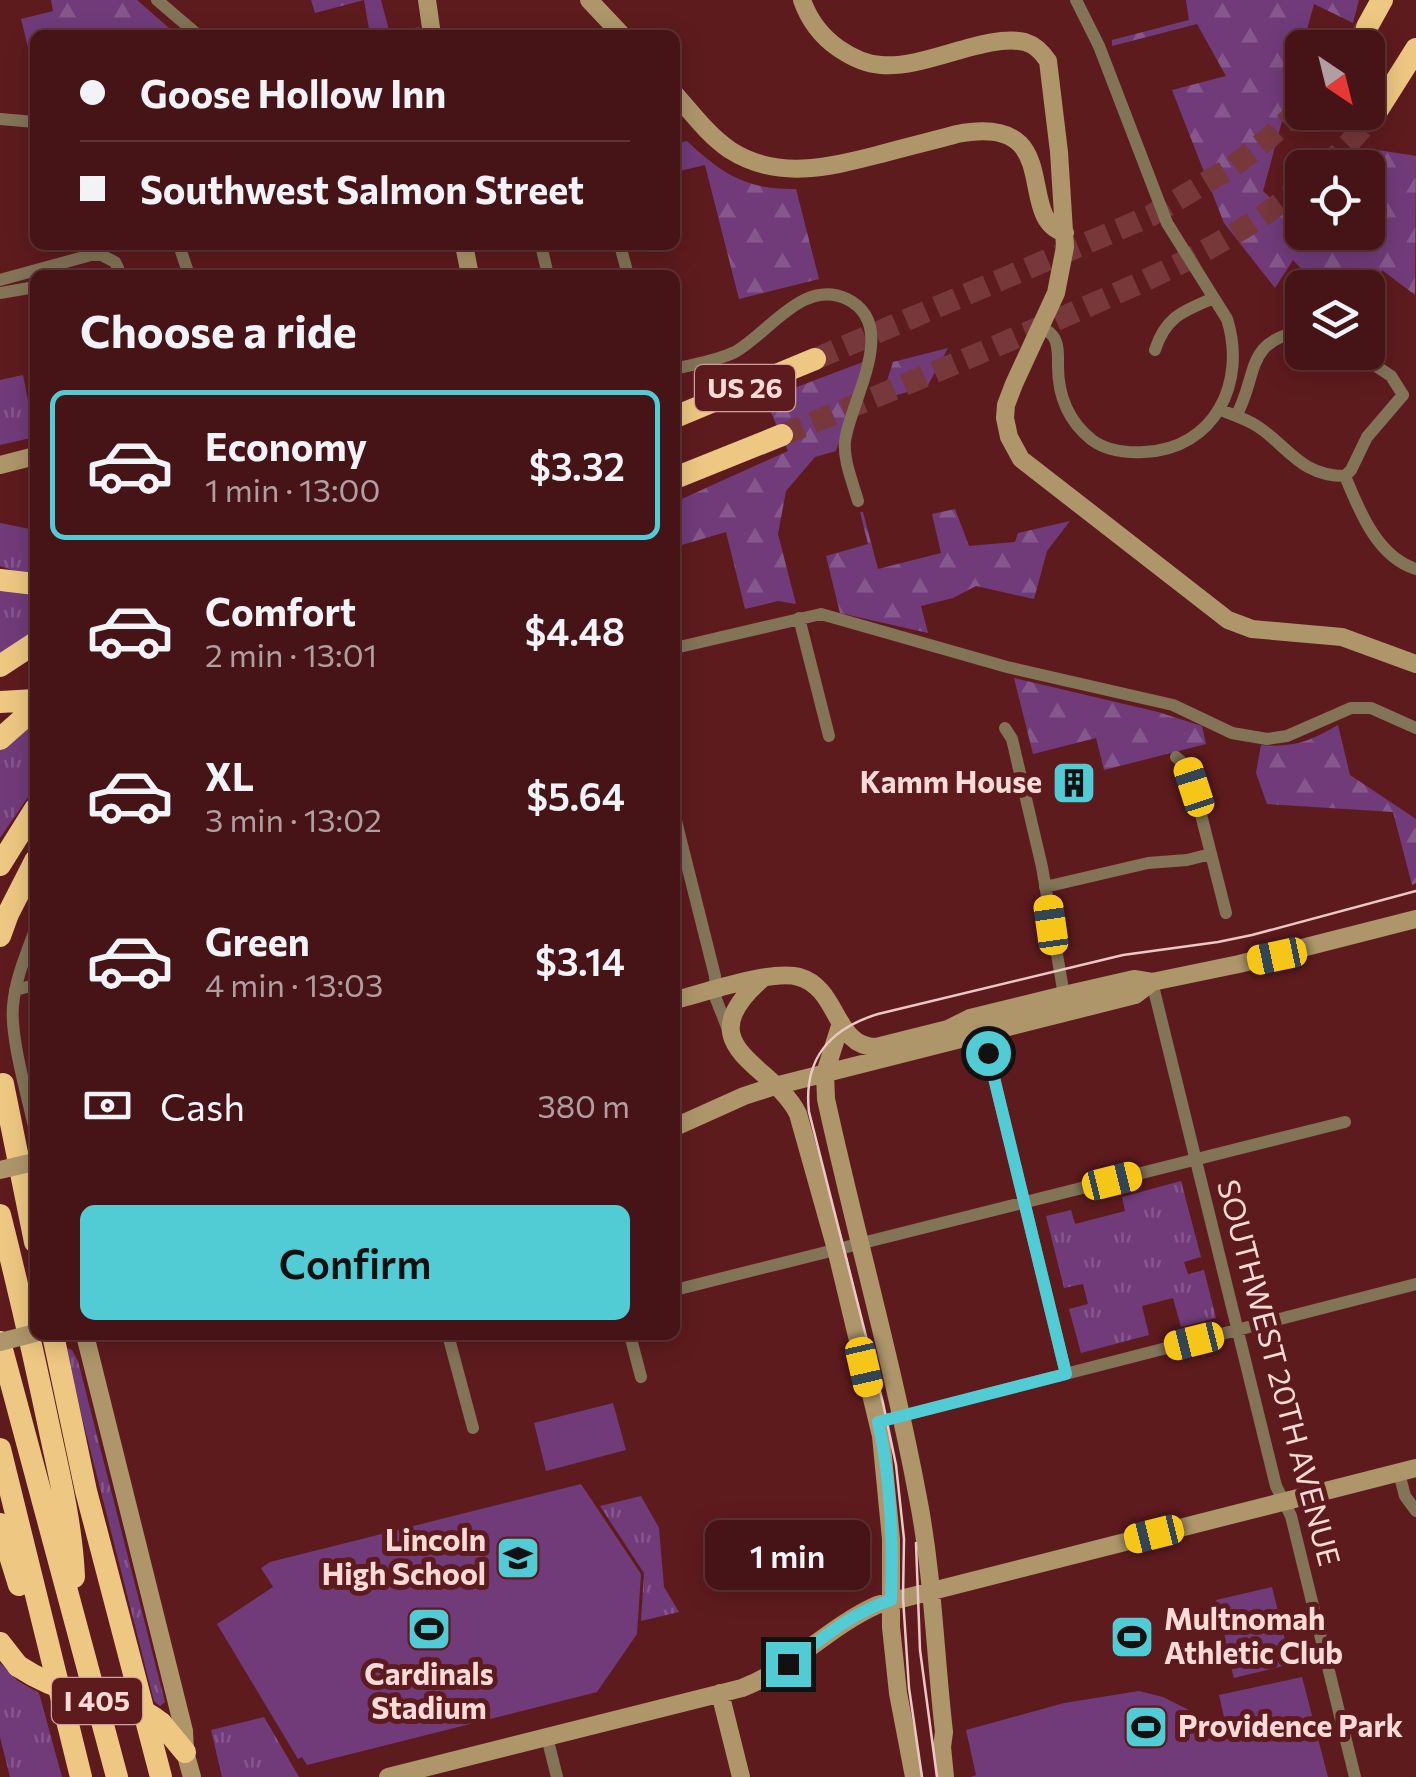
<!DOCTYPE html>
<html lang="en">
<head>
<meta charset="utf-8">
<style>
	body { margin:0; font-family:Commissioner,sans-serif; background:#4d1d1f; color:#f1f3f6; height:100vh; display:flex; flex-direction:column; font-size:38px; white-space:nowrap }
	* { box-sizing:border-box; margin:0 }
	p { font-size:32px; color:#b09ea1 }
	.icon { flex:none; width:55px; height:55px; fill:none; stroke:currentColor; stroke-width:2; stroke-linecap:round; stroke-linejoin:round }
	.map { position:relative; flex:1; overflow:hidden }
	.panel { position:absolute; left:30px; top:270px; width:650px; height:1070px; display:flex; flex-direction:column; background:#461416; border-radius:15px; box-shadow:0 5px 25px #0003,0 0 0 2px #5e3335 }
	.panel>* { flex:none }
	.top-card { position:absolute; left:30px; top:30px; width:650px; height:220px; border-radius:15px; box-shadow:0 5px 25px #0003,0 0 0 2px #5e3335; display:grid; align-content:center; height:220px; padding:0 50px; background:#461416 }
	.needle { width:65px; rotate:145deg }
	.controls { position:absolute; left:1285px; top:30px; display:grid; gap:20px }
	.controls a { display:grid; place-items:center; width:100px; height:100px; border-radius:15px; background:#461416; box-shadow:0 5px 25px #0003,0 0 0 2px #5e3335; font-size:50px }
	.end { position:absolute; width:45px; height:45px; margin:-22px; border:12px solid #51ccd5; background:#111; box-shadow:0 0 0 5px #111 }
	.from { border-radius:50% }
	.bubble { position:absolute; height:70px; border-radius:15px; background:#461416; box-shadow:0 5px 25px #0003,0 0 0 2px #5e3335; font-size:32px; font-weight:600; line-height:70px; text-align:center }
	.car { position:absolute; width:30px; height:60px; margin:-30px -15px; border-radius:12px; box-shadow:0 0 8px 2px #0007; background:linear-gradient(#f5c518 24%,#345 0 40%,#f5c518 0 76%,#345 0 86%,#f5c518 0) }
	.top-card b { display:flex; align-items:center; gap:35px; height:95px; font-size:38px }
	.top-card b+b { border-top:2px solid #5e3335 }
	.top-card i { width:25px; height:25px; background:#f1f3f6 }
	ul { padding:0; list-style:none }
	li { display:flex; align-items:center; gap:30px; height:150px; margin:0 20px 15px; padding:0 30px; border:5px solid transparent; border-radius:15px }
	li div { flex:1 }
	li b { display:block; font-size:38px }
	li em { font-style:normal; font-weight:600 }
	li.current { border-color:#51ccd5 }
	li>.icon { width:90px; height:90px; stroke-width:1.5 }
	h2 { padding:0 50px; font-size:45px; line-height:120px }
	.pay { display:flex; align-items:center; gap:25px; height:110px; padding:0 50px; font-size:38px }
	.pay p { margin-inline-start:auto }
	.cta { display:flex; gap:20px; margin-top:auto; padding:20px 50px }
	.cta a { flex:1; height:115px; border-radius:15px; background:#51ccd5; color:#111; font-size:40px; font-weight:600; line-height:115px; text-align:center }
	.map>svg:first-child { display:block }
	.grass { fill:url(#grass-tufts) }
	.forest { fill:url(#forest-firs) }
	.pitch { fill:#713b7a }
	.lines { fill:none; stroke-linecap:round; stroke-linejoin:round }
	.highway-tunnel { stroke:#76383a; stroke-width:22; stroke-dasharray:22 11; stroke-linecap:butt }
	.street { stroke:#837458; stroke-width:12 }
	.secondary { stroke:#ae966a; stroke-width:18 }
	.highway { stroke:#eec882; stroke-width:22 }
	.tram { stroke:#edc7c6; stroke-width:2.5 }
	.secondary-bridge { stroke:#ae966a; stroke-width:18 }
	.highway-bridge { stroke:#eec882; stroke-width:22 }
	.route { stroke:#51ccd5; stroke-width:12 }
	.labels { text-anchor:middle; stroke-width:10; stroke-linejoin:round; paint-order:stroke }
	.shield { fill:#5e1b1e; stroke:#cea1a1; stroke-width:2.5 }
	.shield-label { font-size:28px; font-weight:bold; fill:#fedbd9 }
	.poi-label { font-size:30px; font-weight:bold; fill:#fedbd9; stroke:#5e1b1e; text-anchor:end }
	.street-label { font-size:30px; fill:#fedbd9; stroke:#5e1b1e }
</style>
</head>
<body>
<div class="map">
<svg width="1416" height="1777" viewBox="0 0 1416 1777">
	<defs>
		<pattern id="grass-tufts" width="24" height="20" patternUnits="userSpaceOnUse" patternTransform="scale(2.5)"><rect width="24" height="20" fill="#713b7a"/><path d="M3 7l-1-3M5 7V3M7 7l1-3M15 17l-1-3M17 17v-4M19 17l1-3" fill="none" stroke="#86578c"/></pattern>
		<pattern id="forest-firs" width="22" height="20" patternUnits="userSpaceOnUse" patternTransform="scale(2.5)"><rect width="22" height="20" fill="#713b7a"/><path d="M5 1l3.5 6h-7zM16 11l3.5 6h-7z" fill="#86578c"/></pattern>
	</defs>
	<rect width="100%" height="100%" fill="#5e1b1e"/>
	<path class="grass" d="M23 375 35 437 0 445V380Z
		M0 523 35 530V575L23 574 0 566Z
		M0 589 35 594V636L0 656Z
		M35 714V787L0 838V747Z
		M1181 1181 1201 1257 1184 1262 1188 1274 1204 1270 1216 1318 1181 1327 1173 1298 1142 1306 1149 1335 1081 1353 1069 1309 1088 1304 1083 1284 1064 1288 1046 1216 1071 1210 1075 1224 1125 1211 1122 1197Z
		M67 1348 72 1350 78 1361 165 1702 160 1706 154 1701 82 1417Z
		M641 1496 659 1528 664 1587 679 1612 641 1621 644 1573 600 1506Z
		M0 1663 18 1681 39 1693 62 1777H10L0 1737Z
		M264 1717 299 1777H222L211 1730Z"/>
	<path class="forest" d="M51 0H137L177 35H35V110H32L33 68 21 19 53 11Z
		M311 0H381L390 34 419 27 420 35H370L364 0 315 13Z
		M1186 0H1359L1353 23 1314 4 1263 191 1302 227V232L1311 234 1313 232H1368V168L1364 167 1378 150 1416 156 1415 295 1382 270 1368 317V288L1313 287 1309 277 1293 260 1275 288 1224 223 1172 90 1226 76 1197 24 1112 46V40L1189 20Z
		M687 141C722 174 747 190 796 189L819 279 739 299 705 165 675 172V144Z
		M948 348 927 387 881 399 893 362Z
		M863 362 836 451 815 457 786 491 778 534 796 604 778 601 745 609 726 532 675 547V502L788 451 765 399Z
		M955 509 969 546 1015 542 1018 533 1070 521 1047 551 1034 599 976 586 953 598 921 606 928 633 840 613 826 556 868 544 860 512H863L878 569 941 553 932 514Z
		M1014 678 1158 712 1202 726 1206 744 1104 770 1096 738 1033 754Z
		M1338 725 1350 775 1416 819V883L1412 885 1393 812 1267 804 1256 773 1261 745C1294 748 1310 741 1338 725Z"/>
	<path class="pitch" d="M613 1403 626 1450 546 1471 534 1423Z
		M581 1484 641 1574 637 1634 597 1692 307 1765 302 1757 298 1759 217 1624 273 1587 261 1568 270 1562Z
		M1272 1587 1291 1664 1234 1678 1227 1653 1222 1654 1220 1649 1226 1647 1224 1638 1225 1637 1216 1600Z
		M1302 1677 1328 1777H971L976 1775 966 1730 1064 1703 1139 1691 1163 1697 1193 1712 1197 1723 1224 1717 1219 1695Z"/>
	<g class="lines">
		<path class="highway-tunnel" d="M1353 48 1367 27
			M1324 168 1350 142 1377 111
			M815 359 1150 216 1232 167 1269 138 1302 107
			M782 435C876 397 970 358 1063 317 1147 280 1231 245 1302 186"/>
		<path class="street" d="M157 0 198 35
			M0 119 35 122
			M179 245 189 275
			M541 245 548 275
			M620 245 628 275
			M0 280 91 255H101L115 262 118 268 116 275
			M0 293 35 287
			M1042 326C1042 327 1053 335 1053 336 1059 344 1058 357 1058 366 1058 396 1068 421 1092 440 1107 451 1126 453 1144 452 1215 449 1247 382 1227 319L1167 223 1099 46 1076 0
			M1155 350C1166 316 1184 311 1214 298
			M675 369C695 364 716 361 735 352 769 333 803 278 847 299 900 325 851 399 845 441 843 460 853 483 858 501
			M1221 410C1233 415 1246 419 1257 426 1288 446 1300 476 1345 476L1351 470 1367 437 1403 395 1391 376 1355 352
			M1236 416C1258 378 1244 339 1302 332
			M1345 476C1359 510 1377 557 1416 569
			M799 618 829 736
			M675 648 821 614 1007 667 1173 705 1232 733 1267 739 1287 736 1351 708H1371L1416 728
			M1005 728 1012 739 1042 867 1065 1001
			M1176 757 1188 767 1194 787 1226 913
			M675 817 715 976 716 999 729 1032
			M1045 887 1148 863 1187 860 1211 854
			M35 930C26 954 15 980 13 1006 10 1038 28 1098 35 1131
			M1152 982 1276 1486 1291 1516 1355 1777
			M15 990 35 985
			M983 1033 1066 1374
			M675 1290 1345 1122
			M448 1335 473 1428
			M630 1335 641 1377
			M878 1422 1416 1284
			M1399 1473 1405 1496 1416 1511
			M547 1737 557 1777"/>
		<path class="secondary" d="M427 0 432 35
			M589 0 622 35
			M802 0C809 20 821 36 838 48 851 57 865 64 881 65 926 69 985 33 1025 42 1035 45 1042 52 1048 61L1059 152 1065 247 1056 293 1014 384 1006 405 1005 418 1009 437 1021 459 1228 620 1252 629 1342 637 1416 664
			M675 94C692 113 708 135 730 150 778 181 830 167 881 154 906 147 932 141 957 134 1068 113 1013 219 1065 233
			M464 245 470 275
			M0 465 35 456
			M762 979C684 1047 773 1063 798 1114L836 1249 881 1436 891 1539V1627L898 1693 914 1777
			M675 1000C704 993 772 969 799 977 839 988 834 1047 876 1047L948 1029 970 1018 1064 995 1134 979 1152 982 1239 964 1416 919
			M841 1023 825 1073 826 1099C855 1232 893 1364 918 1498 933 1575 935 1654 944 1732L942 1747 945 1777
			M675 1127 744 1096 775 1086 1135 995 1152 982
			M85 1335 184 1731 185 1752 192 1777
			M720 1693 741 1777
			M388 1777 742 1688C792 1669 828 1627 877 1605L1416 1468"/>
		<path class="highway" d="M1367 27 1382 0
			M1377 111 1416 49
			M675 417 815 359
			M675 478 782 435
			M0 580 35 584
			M0 666 35 643
			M0 702 35 700
			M0 739 35 708
			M0 865 35 809
			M0 936 8 914 35 861
			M3 1084 35 1242
			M0 1215C19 1290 36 1365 52 1441 62 1486 72 1531 74 1577
			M53 1335 86 1491 161 1777
			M0 1342 117 1777
			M0 1449 81 1777
			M0 1524 19 1585
			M0 1643 18 1666
			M161 1723 185 1752"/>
		<path class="tram" d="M916 1543 920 1650 937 1777
			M922 1777 909 1688 903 1598 904 1539 896 1465 883 1403 809 1112C803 1059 829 1029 878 1014L1123 955 1218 942 1252 935 1416 891"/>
		<path class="secondary-bridge" d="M0 1170 34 1162
			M0 1342 35 1333"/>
		<path class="highway-bridge" d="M18 1666C39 1680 61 1689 85 1695 113 1702 139 1705 161 1723"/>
	</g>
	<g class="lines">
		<path class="route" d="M788 1664C820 1640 852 1612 891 1600 893 1542 891 1479 878 1422L1066 1374 988 1053"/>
	</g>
	<defs>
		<symbol id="building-square" viewBox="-11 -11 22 22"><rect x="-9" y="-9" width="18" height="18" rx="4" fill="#51ccd5" stroke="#5e1b1e"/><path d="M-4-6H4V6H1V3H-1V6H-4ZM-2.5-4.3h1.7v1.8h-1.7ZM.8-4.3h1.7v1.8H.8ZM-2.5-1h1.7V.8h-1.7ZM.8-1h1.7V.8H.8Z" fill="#111"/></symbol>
		<symbol id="school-square" viewBox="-11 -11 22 22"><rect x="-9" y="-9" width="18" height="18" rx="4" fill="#51ccd5" stroke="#5e1b1e"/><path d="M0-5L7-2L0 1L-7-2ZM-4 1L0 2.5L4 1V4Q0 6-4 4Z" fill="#111"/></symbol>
		<symbol id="stadium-square" viewBox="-11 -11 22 22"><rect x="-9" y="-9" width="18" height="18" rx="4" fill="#51ccd5" stroke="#5e1b1e"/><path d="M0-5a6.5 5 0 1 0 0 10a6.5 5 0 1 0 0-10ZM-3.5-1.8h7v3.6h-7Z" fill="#111"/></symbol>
	</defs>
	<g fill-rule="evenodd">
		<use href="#building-square" x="1049" y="758" width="50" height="50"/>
		<use href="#school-square" x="493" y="1533" width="50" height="50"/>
		<use href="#stadium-square" x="404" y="1604" width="50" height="50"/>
		<use href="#stadium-square" x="1107" y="1612" width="50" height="50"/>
		<use href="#stadium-square" x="1121" y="1702" width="50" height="50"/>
	</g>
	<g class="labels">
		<g class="shield">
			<rect x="695" y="365" width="100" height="46" rx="8"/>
			<rect x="52" y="1678" width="90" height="46" rx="8"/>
		</g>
		<g class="shield-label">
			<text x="745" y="398">US 26</text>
			<text x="97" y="1711">I 405</text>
		</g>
		<g class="poi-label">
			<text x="1042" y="793">Kamm House</text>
			<text x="486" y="1551">Lincoln<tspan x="486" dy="34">High School</tspan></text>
			<text x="1164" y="1630" text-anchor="start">Multnomah<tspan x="1164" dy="34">Athletic Club</tspan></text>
			<text x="429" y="1685" text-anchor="middle">Cardinals<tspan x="429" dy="34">Stadium</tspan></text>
			<text x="1178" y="1737" text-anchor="start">Providence Park</text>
		</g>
		<g class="street-label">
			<text transform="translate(1278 1373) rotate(75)" y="10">SOUTHWEST 20TH AVENUE</text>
		</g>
	</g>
</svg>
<div class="controls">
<a><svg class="needle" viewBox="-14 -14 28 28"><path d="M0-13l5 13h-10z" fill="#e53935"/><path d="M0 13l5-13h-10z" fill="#b09ea1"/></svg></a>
<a><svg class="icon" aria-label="locate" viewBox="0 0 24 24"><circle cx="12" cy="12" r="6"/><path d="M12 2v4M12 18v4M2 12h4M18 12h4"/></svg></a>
<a><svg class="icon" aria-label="layers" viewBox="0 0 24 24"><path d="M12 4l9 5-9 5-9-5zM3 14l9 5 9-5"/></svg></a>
</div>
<i class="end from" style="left:988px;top:1053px"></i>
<i class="end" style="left:788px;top:1664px"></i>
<div class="bubble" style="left:705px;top:1520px;width:165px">1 min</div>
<i class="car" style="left:1194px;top:787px;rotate:342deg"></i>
<i class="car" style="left:1051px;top:925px;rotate:352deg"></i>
<i class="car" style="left:1277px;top:956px;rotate:258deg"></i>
<i class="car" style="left:1112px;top:1181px;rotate:76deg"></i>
<i class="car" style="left:1194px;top:1341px;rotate:256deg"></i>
<i class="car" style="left:864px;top:1367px;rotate:167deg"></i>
<i class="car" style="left:1154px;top:1534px;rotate:256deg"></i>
<div class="top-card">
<b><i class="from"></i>Goose Hollow Inn</b>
<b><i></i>Southwest Salmon Street</b>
</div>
<section class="panel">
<h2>Choose a ride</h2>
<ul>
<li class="current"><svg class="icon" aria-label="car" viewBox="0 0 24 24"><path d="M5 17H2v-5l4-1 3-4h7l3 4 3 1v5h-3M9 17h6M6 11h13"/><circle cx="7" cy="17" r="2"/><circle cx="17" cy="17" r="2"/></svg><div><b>Economy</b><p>1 min · 13:00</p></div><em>$3.32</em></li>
<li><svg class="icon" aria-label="car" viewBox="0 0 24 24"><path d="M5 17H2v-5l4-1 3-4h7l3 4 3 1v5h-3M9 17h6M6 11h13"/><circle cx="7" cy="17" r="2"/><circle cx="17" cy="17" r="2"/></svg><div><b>Comfort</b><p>2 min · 13:01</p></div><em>$4.48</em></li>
<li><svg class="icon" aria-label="car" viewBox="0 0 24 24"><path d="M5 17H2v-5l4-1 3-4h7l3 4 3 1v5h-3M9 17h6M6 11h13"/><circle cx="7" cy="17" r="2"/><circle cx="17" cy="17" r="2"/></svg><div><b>XL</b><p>3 min · 13:02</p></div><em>$5.64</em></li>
<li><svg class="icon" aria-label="car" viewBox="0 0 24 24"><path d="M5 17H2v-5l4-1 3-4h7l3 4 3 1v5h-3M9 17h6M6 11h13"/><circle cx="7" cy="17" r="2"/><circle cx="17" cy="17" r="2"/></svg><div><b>Green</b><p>4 min · 13:03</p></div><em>$3.14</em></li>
</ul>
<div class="pay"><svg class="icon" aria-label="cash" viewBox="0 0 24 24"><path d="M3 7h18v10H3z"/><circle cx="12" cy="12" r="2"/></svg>Cash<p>380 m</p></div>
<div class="cta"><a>Confirm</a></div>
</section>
</div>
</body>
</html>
